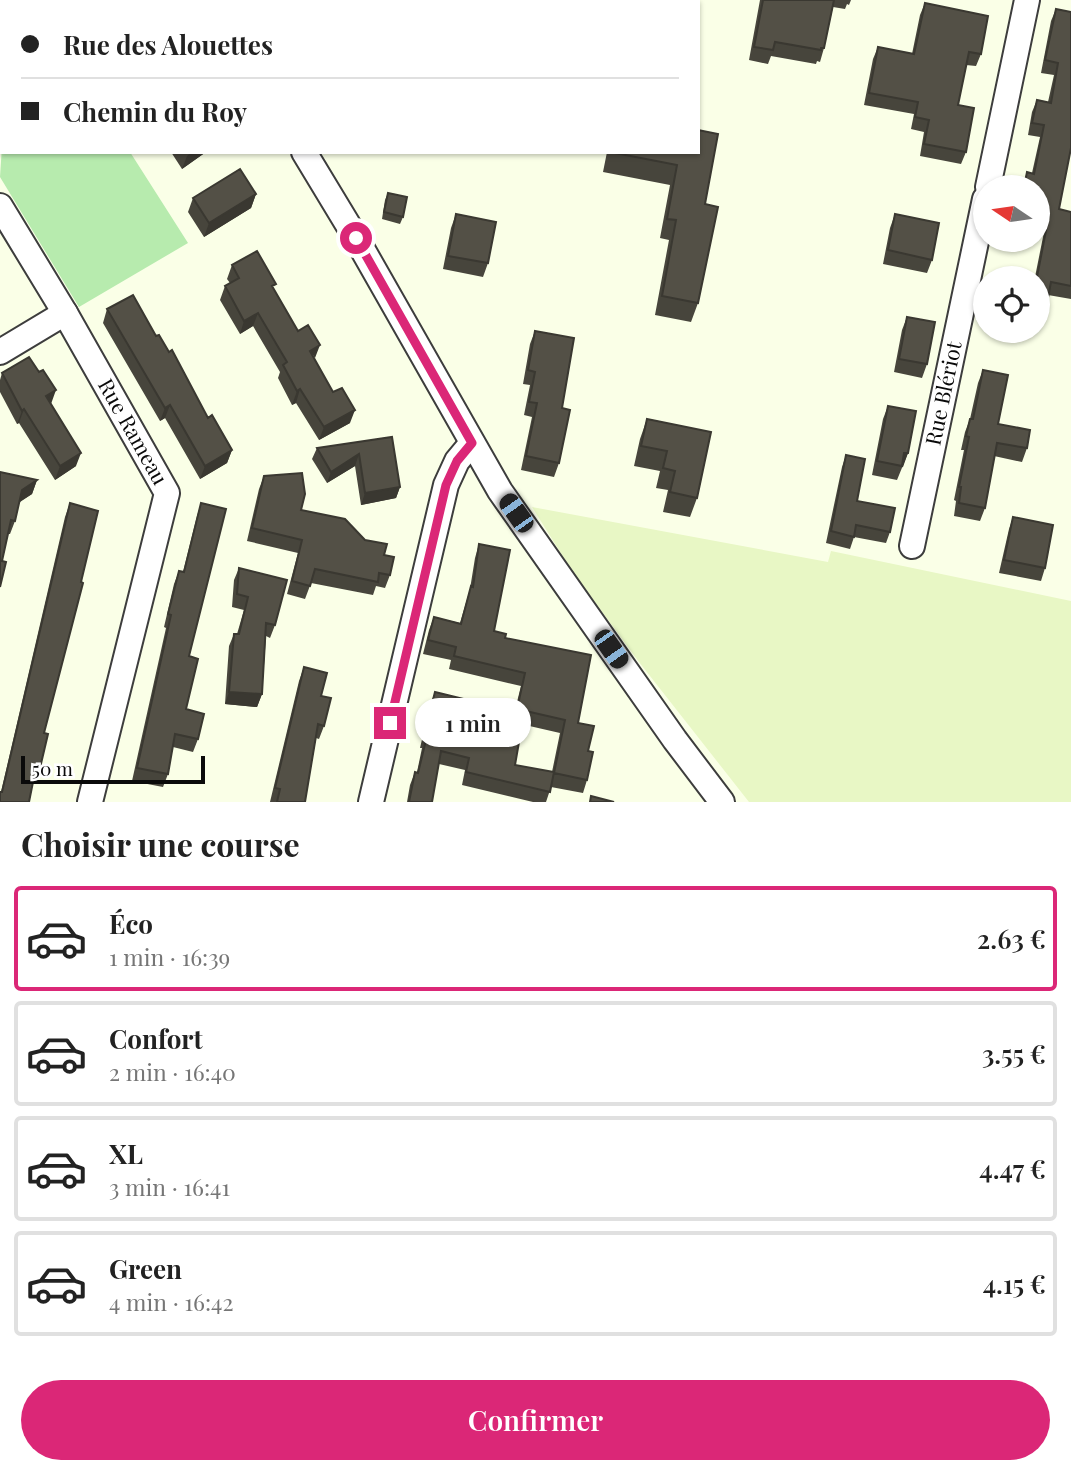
<!DOCTYPE html>
<html lang="fr">
<head>
<meta charset="utf-8">
<style>
	body { margin:0; font-family:"Playfair Display",serif; background:#f6f6f6; color:#222; height:100vh; display:flex; flex-direction:column; font-size:26px; white-space:nowrap }
	* { box-sizing:border-box; margin:0 }
	p { font-size:23px; color:#767676 }
	.icon { flex:none; width:38px; height:38px; fill:none; stroke:currentColor; stroke-width:2; stroke-linecap:round; stroke-linejoin:round }
	.map { position:relative; height:802px; overflow:hidden }
	.side { display:flex; flex-direction:column; background:#fff; flex:1 }
	.side>* { flex:none }
	.banner { position:absolute; left:0px; top:0px; width:700px; height:154px; box-shadow:0 2px 5px #0004; display:grid; align-content:center; height:154px; padding:0 21px; background:#fff }
	.needle { width:46px; rotate:283deg }
	.fabs { position:absolute; left:973px; top:175px; display:grid; gap:14px }
	.fabs a { display:grid; place-items:center; width:77px; height:77px; border-radius:50%; background:#fff; box-shadow:0 2px 5px #0004; font-size:35px }
	.scale { position:absolute; left:21px; bottom:18px; width:184px; box-sizing:border-box; padding-left:7px; border:4px solid #0a0a0a; border-top:0; font-size:19px; line-height:24px; white-space:nowrap; color:#0a0a0a; -webkit-text-stroke:5px #fff; paint-order:stroke }
	.end { position:absolute; width:32px; height:32px; margin:-16px; border:9px solid #db2777; background:#fff; box-shadow:0 0 0 4px #fff }
	.from { border-radius:50% }
	.bubble { position:absolute; height:49px; border-radius:24px; background:#fff; box-shadow:0 2px 5px #0004; font-size:23px; font-weight:600; line-height:49px; text-align:center }
	.car { position:absolute; width:21px; height:42px; margin:-21px -10px; border-radius:9px; box-shadow:0 0 5px 2px #0007; background:linear-gradient(#222 24%,#8ab4d8 0 40%,#222 0 76%,#8ab4d8 0 86%,#222 0) }
	.banner b { display:flex; align-items:center; gap:24px; height:66px; font-size:26px }
	.banner b+b { border-top:2px solid #e0e0e0 }
	.banner i { width:18px; height:18px; background:#222 }
	ul { padding:0; list-style:none }
	li { display:flex; align-items:center; gap:21px; height:105px; margin:0 14px 10px; padding:0 7px; border:4px solid #e0e0e0; border-radius:7px }
	li div { flex:1 }
	li b { display:block; font-size:26px }
	li em { font-style:normal; font-weight:600 }
	li.on { border-color:#db2777 }
	li>.icon { width:63px; height:63px; stroke-width:1.5 }
	h2 { padding:0 21px; font-size:32px; line-height:84px }
	.button { display:flex; gap:14px; margin-top:auto; padding:14px 21px }
	.button a { flex:1; height:80px; border-radius:42px; background:#db2777; color:#fff; font-size:28px; font-weight:600; line-height:80px; text-align:center }
	.map>svg:first-child { display:block }
	.farmland { fill:#e8f7c5 }
	.green { fill:#b7ebae }
	.lines { fill:none; stroke-linecap:round; stroke-linejoin:round }
	.minor-casing { stroke:#3d3d3d; stroke-width:28 }
	.minor { stroke:#fff; stroke-width:24 }
	.wall { fill:#47453c }
	.shaded-wall { fill:#3a3831 }
	.building { fill:#535046; stroke:#3a3831; stroke-width:2 }
	.route { stroke:#db2777; stroke-width:9 }
	.labels { text-anchor:middle; stroke-width:7; stroke-linejoin:round; paint-order:stroke }
	.street-label { font-size:21px; fill:#0a0a0a; stroke:#fff }
</style>
</head>
<body>
<div class="map">
<svg width="1071" height="802" viewBox="0 0 1071 802">
	<rect width="100%" height="100%" fill="#faffe7"/>
	<path class="farmland" d="M532 507 828 562 831 551 1071 601V802H749L639 662 572 571Z"/>
	<path class="green" d="M2 146V152H130L188 243 79 307 0 177Z"/>
	<g class="lines">
		<defs>
			<g id="minor">
				<path d="M206 0 207 2"/>
				<path d="M36 2 38 0"/>
				<path d="M0 30 2 29"/>
				<path d="M304 152 356 238 500 491 675 740 722 802"/>
				<path d="M988 187 1027 0"/>
				<path id="s1" d="M0 206 65 313 167 493 90 802"/>
				<path d="M0 352 65 313"/>
				<path id="s2" d="M912 546 985 199"/>
				<path d="M371 802 446 485 457 461 472 443"/>
			</g>
		</defs>
		<use href="#minor" class="minor-casing"/>
		<use href="#minor" class="minor"/>
	</g>
	<path class="wall" d="M541 0H679V2H541Z
		M760 0H851L849 5 847 4 845 9 833 7 824 48 820 62 817 61 816 64 771 56 768 64 749 60Z
		M925 3 981 54 976 66 966 65 958 105 966 152 961 164 920 156 924 132 911 129 914 114 864 105 873 59 878 47 912 54 920 15Z
		M1056 9 1071 12 1059 209 1071 212V299L1048 295 1042 315 1038 314V278H1011L1013 273 1035 277 1045 227 1038 226V187H1022L1027 172 1032 173 1040 137 1028 135 1032 112 1037 100 1048 102 1054 75 1041 73 1051 21Z
		M171 152H206L182 169Z
		M607 152H698L705 204 698 303 691 322 655 315 669 240 660 238 670 185 603 172Z
		M388 193 403 217 400 224 382 219 385 200Z
		M256 194 251 208 204 237 188 212 193 198Z
		M456 214 488 263 483 277 443 269 451 228Z
		M895 214 932 260 927 273 883 264 890 228Z
		M232 265 274 290 314 358 350 423 319 440 296 403 292 405 278 378 280 372 253 326 240 334 220 300 225 286 230 283 227 279Z
		M107 309 156 336 208 418 232 450 227 463 200 479 165 418 160 421 103 323Z
		M907 317 927 364 922 378 894 372 902 330Z
		M535 331 562 408 559 463 554 477 521 470 532 417 524 415 530 385 523 384 530 344Z
		M1005 331H1029L1028 335Z
		M983 370 998 424 1027 448 1022 462 994 456 985 508 980 521 954 516 956 501 954 500 964 450H961L965 432 970 419 978 383Z
		M2 373 50 404 76 466 55 480 19 423 17 424 0 392V380Z
		M888 406 908 453 897 480 872 475 883 419Z
		M647 419 697 498 690 517 663 512 668 490 656 488 660 471 634 466 640 439Z
		M392 437 400 487 396 498 361 505 355 466 327 483 312 459 317 448Z
		M846 455 857 501 890 532 886 543 854 537 850 549 826 543 842 467Z
		M0 472 37 480 32 494 19 502 15 521 10 534H8L2 561Z
		M264 476 301 510 365 540 384 555 390 575 385 588 376 586 373 595 311 583 305 599 287 594 298 553 247 541 259 489Z
		M70 503 40 768 35 781H33L29 802 1 792 65 517Z
		M201 503 186 709 198 739 193 752 173 747 168 774 163 787 132 781 166 628 164 627 174 584 179 571 183 572 197 516Z
		M1013 517 1045 568 1041 581 999 573 1009 529Z
		M479 544 494 631 505 638 578 723 588 751 587 780 583 793 551 787 546 802H533L462 785 465 770 439 764 432 802H407L410 785 415 772H417L422 748H420L430 705 435 692 478 715 515 765 552 772 560 733 512 722 521 686 449 669 451 660 423 654 429 630 434 617 460 623 470 589 475 558Z
		M239 568 275 625 270 638 266 636 262 694 257 707 225 704 229 646 234 634H237L244 610 232 607 234 580Z
		M304 667 321 696 324 726 319 739 316 738 305 802H270L299 681Z"/>
	<path class="shaded-wall" d="M192 152H206L182 169 187 156Z
		M256 194 251 208 204 237 209 223Z
		M258 313 253 326 240 334 244 321Z
		M320 345 315 358 310 351Z
		M300 389 296 403 292 405 297 391Z
		M56 390 51 404 46 396Z
		M170 405 165 418 160 421 165 408Z
		M24 409 19 423 17 424 22 411Z
		M355 410 350 423 319 440 324 427Z
		M232 450 227 463 200 479 205 466Z
		M81 453 76 466 55 480 60 466Z
		M904 453H908L903 467 899 466Z
		M359 454 355 466 327 483 331 472Z
		M37 480 32 494 17 504 22 490Z
		M400 487 396 498 361 505 365 493Z
		M229 692 262 694 257 707 225 704Z"/>
	<path class="building" d="M89 0H137L138 2H87Z
		M275 0H314L313 2H275Z
		M416 0H523V2H423Z
		M568 0H679V2H568Z
		M763 0H834L824 48H821V50L775 42 773 50 754 47Z
		M925 3 988 16 981 54 969 52 958 105 974 108 966 152 924 144 929 120 915 117 918 102 869 93 878 47 914 54Z
		M1056 9 1071 12V148L1059 209 1071 212V286L1051 282 1047 303 1038 301V278H1012L1013 273 1037 277 1049 215 1038 213V187H1024L1027 172 1034 174 1044 125 1032 123 1037 100 1051 103 1058 63 1045 60Z
		M698 130 718 134 705 204 718 207 698 303 662 296 676 220 667 219 677 165 610 152H698Z
		M240 169 256 194 209 223 193 198Z
		M388 193 407 197 403 217 384 212Z
		M456 214 496 222 488 263 448 256Z
		M895 214 939 223 932 260 888 250Z
		M257 251 276 284 272 286 298 331 308 325 320 345 310 351 333 392 342 388 355 410 324 427 300 389 297 391 283 365 287 362 258 313 244 321 225 286 239 278 232 265Z
		M133 295 156 336 159 335 169 352 172 350 208 418 212 415 232 450 205 466 170 405 165 408 107 309Z
		M907 317 935 322 927 364 899 359Z
		M535 331 574 338 562 408 570 410 559 463 526 456 537 403 529 402 535 372 528 370Z
		M29 357 39 372 43 370 56 390 46 396 81 453 60 466 24 409 22 411 2 373Z
		M983 370 1008 375 998 424 1030 430 1027 448 997 443 985 508 959 503 961 487H959L969 437 966 436 970 419H973Z
		M888 406 916 411 908 453H904L902 466 877 461Z
		M647 419 711 432 697 498 670 492 675 471 663 468 667 451 641 446Z
		M392 437 400 487 365 493 359 454 331 472 317 448Z
		M846 455 865 459 857 501 895 508 890 532 856 525 854 537 831 531Z
		M0 472 37 480 22 490 15 521 11 520 2 561 6 562 0 587Z
		M302 473 305 494 301 510 345 519 365 540 387 544 384 555 394 557 390 575 379 573 378 582 315 569 310 586 292 581 302 540 252 528 264 476Z
		M70 503 98 511 81 582 83 583 44 733 48 734 40 768 36 767 29 802H0V792H2Z
		M201 503 226 509 189 656 198 659 186 709 204 714 198 739 175 734 168 774 137 768 171 615 168 614 179 571 184 572Z
		M1013 517 1053 525 1045 568 1004 560Z
		M479 544 510 550 494 631 506 634 505 638 591 655 578 723 594 726 588 751 593 752 587 780 554 773 565 720 517 709 525 673 454 656 456 647 428 640 434 617 461 624 471 586 473 587Z
		M239 568 287 580 275 625 266 623 262 694 229 692 234 634H239L248 597 237 594Z
		M304 667 327 673 321 696 331 698 324 726 318 724 305 802H277L280 789 275 788Z
		M435 692 480 703 478 715 522 725 515 765 554 772 550 792 466 772 469 758 441 751 432 802H409L415 772 418 773 427 736 424 735Z
		M591 796 614 802H590Z"/>
	<g class="lines">
		<path class="route" d="M356 238 472 443 457 461 446 485 390 723"/>
	</g>
	<g class="labels">
		<g class="street-label">
			<text dy="7" stroke="none"><textPath href="#s2" startOffset="156">Rue Blériot</textPath></text>
			<text dy="7" stroke="none"><textPath href="#s1" startOffset="262">Rue Rameau</textPath></text>
		</g>
	</g>
</svg>
<div class="fabs">
<a><svg class="needle" viewBox="-14 -14 28 28"><path d="M0-13l5 13h-10z" fill="#e53935"/><path d="M0 13l5-13h-10z" fill="#767676"/></svg></a>
<a><svg class="icon" aria-label="locate" viewBox="0 0 24 24"><circle cx="12" cy="12" r="6"/><path d="M12 2v4M12 18v4M2 12h4M18 12h4"/></svg></a>
</div>
<div class="scale">50 m</div>
<i class="end from" style="left:356px;top:238px"></i>
<i class="end" style="left:390px;top:723px"></i>
<div class="bubble" style="left:415px;top:698px;width:116px">1 min</div>
<i class="car" style="left:516px;top:513px;rotate:325deg"></i>
<i class="car" style="left:611px;top:649px;rotate:145deg"></i>
<div class="banner">
<b><i class="from"></i>Rue des Alouettes</b>
<b><i></i>Chemin du Roy</b>
</div>
</div>
<section class="side">
<h2>Choisir une course</h2>
<ul>
<li class="on"><svg class="icon" aria-label="car" viewBox="0 0 24 24"><path d="M5 17H2v-5l4-1 3-4h7l3 4 3 1v5h-3M9 17h6M6 11h13"/><circle cx="7" cy="17" r="2"/><circle cx="17" cy="17" r="2"/></svg><div><b>Éco</b><p>1 min · 16:39</p></div><em>2.63 €</em></li>
<li><svg class="icon" aria-label="car" viewBox="0 0 24 24"><path d="M5 17H2v-5l4-1 3-4h7l3 4 3 1v5h-3M9 17h6M6 11h13"/><circle cx="7" cy="17" r="2"/><circle cx="17" cy="17" r="2"/></svg><div><b>Confort</b><p>2 min · 16:40</p></div><em>3.55 €</em></li>
<li><svg class="icon" aria-label="car" viewBox="0 0 24 24"><path d="M5 17H2v-5l4-1 3-4h7l3 4 3 1v5h-3M9 17h6M6 11h13"/><circle cx="7" cy="17" r="2"/><circle cx="17" cy="17" r="2"/></svg><div><b>XL</b><p>3 min · 16:41</p></div><em>4.47 €</em></li>
<li><svg class="icon" aria-label="car" viewBox="0 0 24 24"><path d="M5 17H2v-5l4-1 3-4h7l3 4 3 1v5h-3M9 17h6M6 11h13"/><circle cx="7" cy="17" r="2"/><circle cx="17" cy="17" r="2"/></svg><div><b>Green</b><p>4 min · 16:42</p></div><em>4.15 €</em></li>
</ul>
<div class="button"><a>Confirmer</a></div>
</section>
</body>
</html>
